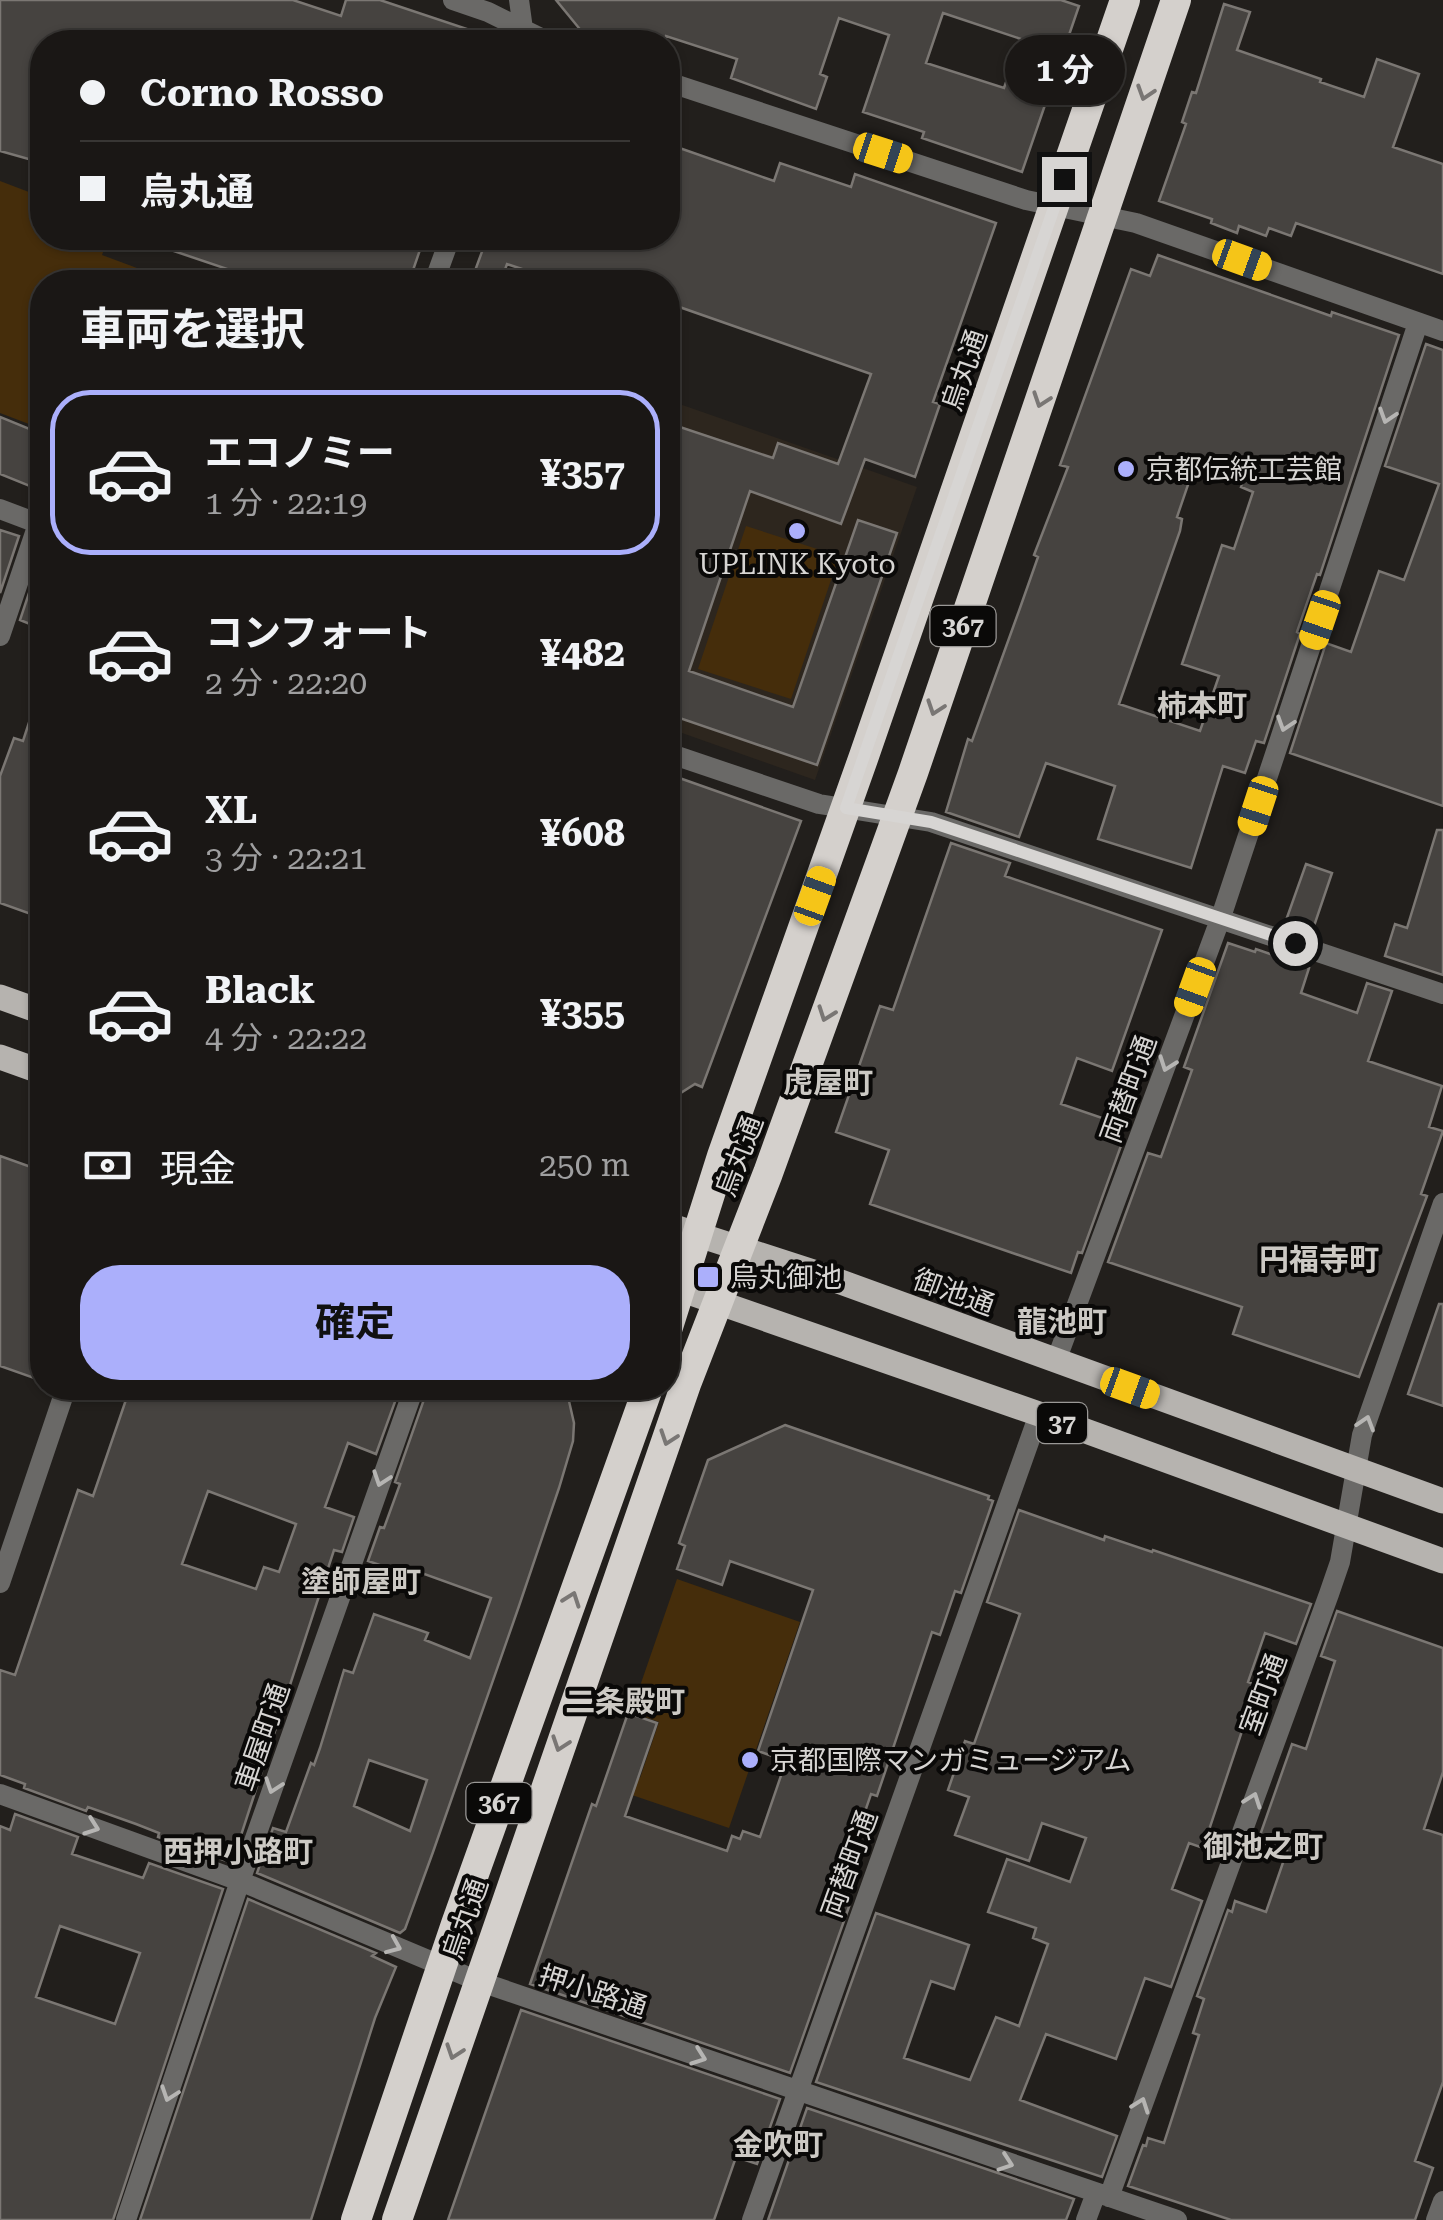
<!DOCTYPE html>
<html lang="ja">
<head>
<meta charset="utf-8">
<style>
	body { margin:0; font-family:"Roboto Serif","Noto Sans JP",serif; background:#272422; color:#f1f3f6; height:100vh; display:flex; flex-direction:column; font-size:38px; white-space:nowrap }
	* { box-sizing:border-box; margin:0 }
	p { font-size:32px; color:#9f9fa0 }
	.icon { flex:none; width:55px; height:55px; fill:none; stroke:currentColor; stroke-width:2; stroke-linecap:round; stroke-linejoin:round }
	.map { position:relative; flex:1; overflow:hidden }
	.drawer { position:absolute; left:30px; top:270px; width:650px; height:1130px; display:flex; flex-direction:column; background:#1a1715; border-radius:40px; box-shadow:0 2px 8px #0004,0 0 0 2px #383634 }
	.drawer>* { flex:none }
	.banner { position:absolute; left:30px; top:30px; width:650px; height:220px; border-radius:40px; box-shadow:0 2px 8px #0004,0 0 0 2px #383634; display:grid; align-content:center; height:220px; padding:0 50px; background:#1a1715 }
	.end { position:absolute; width:45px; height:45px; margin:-22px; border:12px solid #d7d5d3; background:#111; box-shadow:0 0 0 5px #111 }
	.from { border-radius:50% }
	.bubble { position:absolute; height:70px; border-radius:35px; background:#1a1715; box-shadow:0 2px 8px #0004,0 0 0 2px #383634; font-size:32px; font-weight:700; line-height:70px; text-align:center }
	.car { position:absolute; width:30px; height:60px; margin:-30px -15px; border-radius:12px; box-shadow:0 0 8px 2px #0007; background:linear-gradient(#f5c518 24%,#345 0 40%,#f5c518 0 76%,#345 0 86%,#f5c518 0) }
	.banner b { display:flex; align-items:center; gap:35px; height:95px; font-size:38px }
	.banner b+b { border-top:2px solid #383634 }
	.banner i { width:25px; height:25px; background:#f1f3f6 }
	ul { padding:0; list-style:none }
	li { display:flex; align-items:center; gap:30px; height:165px; margin:0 20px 15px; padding:0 30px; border:5px solid transparent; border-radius:40px }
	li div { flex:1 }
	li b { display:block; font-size:38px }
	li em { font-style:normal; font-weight:700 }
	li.selected { border-color:#abaffb }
	li>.icon { width:90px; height:90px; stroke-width:1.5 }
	h2 { padding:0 50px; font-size:45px; line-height:120px }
	.pay { display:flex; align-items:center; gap:25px; height:110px; padding:0 50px; font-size:38px }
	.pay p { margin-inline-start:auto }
	.cta { display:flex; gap:20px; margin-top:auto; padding:20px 50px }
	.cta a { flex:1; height:115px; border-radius:40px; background:#abaffb; color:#111; font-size:40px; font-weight:700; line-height:115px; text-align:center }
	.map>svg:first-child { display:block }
	.built { fill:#2d261e }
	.green { fill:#452d0b }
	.building { fill:#464340; stroke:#7b7773; stroke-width:2.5; fill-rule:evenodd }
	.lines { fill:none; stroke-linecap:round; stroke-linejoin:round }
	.street { stroke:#6a6967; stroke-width:20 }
	.primary { stroke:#b6b3af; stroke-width:25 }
	.highway { stroke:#d4d0cc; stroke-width:30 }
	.oneway { stroke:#797674 }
	.oneway2 { stroke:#b6b5b3 }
	.route { stroke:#d7d5d3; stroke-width:12 }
	.poi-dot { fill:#abaffb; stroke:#0a0908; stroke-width:4 }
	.labels { text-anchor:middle; stroke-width:8; stroke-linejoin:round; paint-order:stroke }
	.shield { fill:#0a0908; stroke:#9a9896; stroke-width:2.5 }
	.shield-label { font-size:25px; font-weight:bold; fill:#d7d5d3 }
	.street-label { font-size:28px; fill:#d7d5d3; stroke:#0a0908 }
	.poi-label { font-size:28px; fill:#d7d5d3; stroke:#0a0908; text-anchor:start }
	.neighbourhood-label { font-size:30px; font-weight:bold; fill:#ccc9c4; stroke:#0a0908 }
</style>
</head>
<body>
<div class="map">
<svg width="1443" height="2220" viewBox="0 0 1443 2220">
	<rect width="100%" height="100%" fill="#221f1c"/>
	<path class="built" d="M668 400 917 487 815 780 668 728Z"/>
	<path class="green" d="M0 181 42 197V238H108L102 255 153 274 150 282H42V429L0 413Z
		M746 526 839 556 791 699 698 669Z
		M677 1579 800 1622 729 1828 629 1794 635 1777 640 1778 659 1722 631 1712Z"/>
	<path class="building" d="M0 0H293L341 16 346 0H380L494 38 493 42H99L75 34 72 42H42V130L32 160 0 151Z
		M556 0H1061L1079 6 1022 172 922 138 924 132 863 112 889 35 839 18 820 74 827 77 816 109 731 78 737 59 666 36 664 42H612L583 33ZM943 13 1021 39 1004 88 926 63Z
		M1224 4 1250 12 1237 50 1321 79 1320 82 1364 97 1377 59 1419 74 1393 147 1443 164V274L1296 223 1291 236 1269 228 1266 236 1239 226 1237 233 1211 223 1212 219 1159 201 1186 124 1182 122 1192 92 1196 93Z
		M668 144 774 181 780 163 851 187 855 174 996 223 933 402 940 404 915 477 865 459 841 524 750 491 689 671 793 707 858 520 897 533 817 765 674 716 672 722H668V423L773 458 778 443 838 464 871 374 668 303V282H561L507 264 502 278 476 268 487 238H668Z
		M148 238H424L409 282H243L245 275 147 242Z
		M1158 255 1331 316 1332 312 1399 335 1320 575 1317 574 1297 632 1300 634 1264 743 1256 741 1245 773 1223 766 1191 868 1098 839 1115 786 1046 763 1019 837 946 812 968 739 972 741 1020 608 1038 557 1034 555 1068 467 1060 465 1131 269 1150 276ZM1206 461 1245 474 1241 487 1253 492 1234 549 1222 545 1182 664 1219 676 1200 731 1119 704 1180 531 1182 519 1177 517 1193 470 1201 473Z
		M1426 344 1443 350V806L1290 753 1326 643 1351 652 1379 571 1404 580 1439 484 1385 466Z
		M0 417 42 434V491L0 474Z
		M0 530 19 536 0 593Z
		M42 554V629L20 620Z
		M38 695 42 696V918L0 903V776L14 738 23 741Z
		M668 774 801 821 702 1087 695 1084 668 1101Z
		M1437 830H1443V975L1385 956 1395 924 1407 928Z
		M951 843 1010 863 1005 876 1162 930 1112 1071 1077 1058 1061 1104 1114 1122 1108 1138 1122 1143 1082 1253 1078 1252 1071 1273 870 1204 889 1150 836 1132 880 1006 893 1010Z
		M1306 864 1332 873 1311 935 1284 926Z
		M1228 943 1255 952 1256 949 1273 955 1275 952 1303 962 1302 966 1309 968 1301 993 1357 1013 1367 983 1392 991 1368 1061 1442 1086 1429 1127 1443 1131 1421 1194 1427 1196 1359 1377 1233 1334 1242 1307 1108 1262 1148 1153 1161 1157 1192 1070 1184 1067Z
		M0 1156 42 1171V1353L34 1378 0 1366Z
		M1439 1304H1443V1406L1408 1394Z
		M130 1388H400L376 1454 348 1443 325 1507 354 1517 342 1552 334 1550 232 1863 158 1837 159 1833 136 1824 88 1807 86 1811 24 1788 25 1784 0 1775V1670L15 1675 78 1490 93 1496ZM208 1491 296 1524 279 1572 264 1567 256 1589 182 1564Z
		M428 1388 457 1396 460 1388H566L574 1423 573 1441 559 1488 519 1606 433 1852 405 1929 400 1933 257 1873 273 1828 286 1832 311 1763 314 1765 320 1748 344 1670 353 1673 374 1614 428 1633 425 1640 470 1658 491 1598 419 1572 417 1578 368 1561 380 1527 384 1528 400 1484 395 1482ZM369 1760 427 1780 410 1831 354 1806Z
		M785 1425 989 1496 988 1499 993 1501 961 1593 955 1591 940 1635 932 1632 877 1796 871 1794 835 1899 850 1904 790 2073 530 1984 592 1804 596 1806 628 1713 657 1723 625 1816 727 1851 732 1836 740 1839 743 1831 760 1837 786 1761 758 1751 813 1590 730 1561 722 1585 677 1569 685 1546 679 1543 708 1460Z
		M1019 1510 1104 1540 1105 1536 1152 1552 1153 1550 1311 1604 1296 1644 1265 1633 1248 1682 1273 1691 1260 1728 1245 1722 1203 1848 1189 1843 1172 1889 1202 1901 1171 1987 1145 1978 1116 2059 1046 2034 1020 2100 1117 2136 1102 2177 816 2082 876 1913 969 1945 954 1989 931 1981 904 2058 970 2080 996 2017 1019 2026 1048 1944 1033 1938 1036 1928 988 1912 1007 1859 1070 1882 1086 1838 1042 1823 1029 1861 955 1835 969 1797 948 1790 965 1741 974 1744 1020 1614 987 1602Z
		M1337 1611 1443 1648V1772L1424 1829 1443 1835V2082L1415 2161 1433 2168 1415 2220H1231L1128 2186 1143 2145 1146 2146 1148 2138 1164 2143 1199 2035 1193 2033 1204 1999 1197 1996 1228 1910 1232 1912 1235 1901 1266 1912 1287 1851 1258 1841 1292 1744 1306 1749 1335 1661 1321 1656Z
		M15 1814 78 1837 72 1854 143 1878 149 1863 223 1889 113 2220H0V1826L10 1830ZM60 1926 140 1953 115 2024 36 1997Z
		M248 1899 376 1953 372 1956 396 1967 375 2018 311 2220H140Z
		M521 2010 780 2099 757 2164 736 2157 714 2220H448Z
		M807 2108 1074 2199 1066 2220H768Z"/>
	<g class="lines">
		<path class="street" d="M453 0 488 12 549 42
			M519 0 523 29 520 37
			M668 82 1026 200 1136 223 1443 331
			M434 282 450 238
			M0 509 42 525
			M0 636 38 524
			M668 753 819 804 931 822 1443 994
			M1056 1361 1221 917 1418 323
			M0 1583 66 1388
			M0 1794 240 1881 478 1981 1177 2220
			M1109 2197 1329 1594 1340 1562 1362 1435 1443 1203
			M126 2220 240 1881 414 1388
			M752 2220 1039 1414
			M1086 2220 1096 2193
			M1436 2220 1443 2201"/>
		<path class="primary" d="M0 997 42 1012
			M0 1057 42 1072
			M668 1225 816 1273 1443 1501
			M668 1285 1039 1414 1443 1561"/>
		<path class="highway" d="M668 1327 722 1156 864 756 1125 0
			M356 2220 456 1924 648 1388
			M397 2220 686 1384 768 1173 913 773 1176 0"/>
	</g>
	<defs><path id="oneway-chevron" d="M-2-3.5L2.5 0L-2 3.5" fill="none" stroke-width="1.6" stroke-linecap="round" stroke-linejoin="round" transform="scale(2.5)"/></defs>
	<g class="oneway">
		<use href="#oneway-chevron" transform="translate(1145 93) rotate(108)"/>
		<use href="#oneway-chevron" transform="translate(1041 400) rotate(109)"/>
		<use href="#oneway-chevron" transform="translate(935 708) rotate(109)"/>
		<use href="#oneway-chevron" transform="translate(826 1014) rotate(110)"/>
		<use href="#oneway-chevron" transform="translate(668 1438) rotate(109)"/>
		<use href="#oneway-chevron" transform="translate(572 1599) rotate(-70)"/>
		<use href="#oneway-chevron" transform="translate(560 1744) rotate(109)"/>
		<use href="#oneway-chevron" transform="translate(454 2052) rotate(109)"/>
	</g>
	<g class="oneway2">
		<use href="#oneway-chevron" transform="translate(1387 416) rotate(108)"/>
		<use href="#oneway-chevron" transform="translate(1285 724) rotate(108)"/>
		<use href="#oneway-chevron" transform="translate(1167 1064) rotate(110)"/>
		<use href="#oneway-chevron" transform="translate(1366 1423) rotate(-73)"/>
		<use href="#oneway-chevron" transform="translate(381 1479) rotate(109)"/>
		<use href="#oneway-chevron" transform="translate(273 1786) rotate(109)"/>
		<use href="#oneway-chevron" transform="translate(1253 1800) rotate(-70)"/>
		<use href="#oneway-chevron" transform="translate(92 1827) rotate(20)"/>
		<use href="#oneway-chevron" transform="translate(394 1946) rotate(23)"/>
		<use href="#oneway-chevron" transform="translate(699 2057) rotate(20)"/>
		<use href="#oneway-chevron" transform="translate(169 2094) rotate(109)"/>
		<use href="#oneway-chevron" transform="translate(1141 2105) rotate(-70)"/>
		<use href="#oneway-chevron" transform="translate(1006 2163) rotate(19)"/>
	</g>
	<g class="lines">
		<path class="route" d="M1064 179 846 808 931 822 1295 943"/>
	</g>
	<g class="poi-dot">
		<circle cx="1126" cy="469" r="10"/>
		<circle cx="797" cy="531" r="10"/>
		<rect x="696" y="1265" width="24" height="24" rx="5"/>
		<circle cx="750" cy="1760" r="10"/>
	</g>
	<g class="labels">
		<g class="shield">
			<rect x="930.5" y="606" width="65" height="40" rx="8"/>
			<rect x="1037" y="1403" width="50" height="40" rx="8"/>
			<rect x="466.5" y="1783" width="65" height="40" rx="8"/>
		</g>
		<g class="shield-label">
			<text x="963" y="635">367</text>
			<text x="1062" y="1432">37</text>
			<text x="499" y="1812">367</text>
		</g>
		<g class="street-label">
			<text transform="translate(964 370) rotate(-71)" y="10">烏丸通</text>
			<text transform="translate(1128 1089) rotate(-70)" y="10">両替町通</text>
			<text transform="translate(739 1156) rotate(-69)" y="10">烏丸通</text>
			<text transform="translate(954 1292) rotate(20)" y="10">御池通</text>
			<text transform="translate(1263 1694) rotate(-70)" y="10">室町通</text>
			<text transform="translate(262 1737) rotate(-71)" y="10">車屋町通</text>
			<text transform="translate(849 1864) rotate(-70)" y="10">両替町通</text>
			<text transform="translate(465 1919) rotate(-71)" y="10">烏丸通</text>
			<text transform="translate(593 1991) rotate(18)" y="10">押小路通</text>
		</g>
		<g class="poi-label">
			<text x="1146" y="479">京都伝統工芸館</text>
			<text x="797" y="574" text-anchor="middle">UPLINK Kyoto</text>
			<text x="730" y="1287">烏丸御池</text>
			<text x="770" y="1770">京都国際マンガミュージアム</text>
		</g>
		<g class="neighbourhood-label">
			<text x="1202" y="716">柿本町</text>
			<text x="828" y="1093">虎屋町</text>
			<text x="1319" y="1270">円福寺町</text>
			<text x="1062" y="1332">龍池町</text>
			<text x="361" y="1592">塗師屋町</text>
			<text x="625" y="1712">二条殿町</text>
			<text x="1263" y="1857">御池之町</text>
			<text x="238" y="1862">西押小路町</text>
			<text x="778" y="2155">金吹町</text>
		</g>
	</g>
</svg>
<i class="end from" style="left:1295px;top:943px"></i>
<i class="end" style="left:1064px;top:179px"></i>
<div class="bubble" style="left:1005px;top:35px;width:120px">1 分</div>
<i class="car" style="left:883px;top:153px;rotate:108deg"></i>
<i class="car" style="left:1242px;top:260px;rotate:110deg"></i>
<i class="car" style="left:1320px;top:620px;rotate:199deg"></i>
<i class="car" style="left:1258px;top:806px;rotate:198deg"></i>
<i class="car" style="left:815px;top:896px;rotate:20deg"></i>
<i class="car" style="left:1195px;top:987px;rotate:200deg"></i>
<i class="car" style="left:1130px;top:1388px;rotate:110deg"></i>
<div class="banner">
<b><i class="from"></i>Corno Rosso</b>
<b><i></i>烏丸通</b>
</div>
<section class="drawer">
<h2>車両を選択</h2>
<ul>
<li class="selected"><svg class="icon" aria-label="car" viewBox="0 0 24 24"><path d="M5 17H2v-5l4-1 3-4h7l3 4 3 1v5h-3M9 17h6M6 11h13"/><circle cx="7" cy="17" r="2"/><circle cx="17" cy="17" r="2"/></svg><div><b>エコノミー</b><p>1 分 · 22:19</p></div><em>¥357</em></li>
<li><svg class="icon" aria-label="car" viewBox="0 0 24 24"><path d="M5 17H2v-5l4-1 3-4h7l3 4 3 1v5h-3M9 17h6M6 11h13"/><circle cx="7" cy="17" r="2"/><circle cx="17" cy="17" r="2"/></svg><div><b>コンフォート</b><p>2 分 · 22:20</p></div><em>¥482</em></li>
<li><svg class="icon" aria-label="car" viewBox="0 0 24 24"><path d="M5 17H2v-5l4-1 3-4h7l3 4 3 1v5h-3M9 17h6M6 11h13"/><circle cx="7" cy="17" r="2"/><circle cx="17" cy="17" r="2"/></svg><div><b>XL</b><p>3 分 · 22:21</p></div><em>¥608</em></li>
<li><svg class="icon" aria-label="car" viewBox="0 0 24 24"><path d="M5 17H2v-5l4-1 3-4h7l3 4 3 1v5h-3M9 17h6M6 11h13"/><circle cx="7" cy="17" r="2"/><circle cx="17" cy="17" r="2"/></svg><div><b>Black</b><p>4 分 · 22:22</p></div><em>¥355</em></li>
</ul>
<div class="pay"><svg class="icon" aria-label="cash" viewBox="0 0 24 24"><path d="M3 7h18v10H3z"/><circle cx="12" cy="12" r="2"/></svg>現金<p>250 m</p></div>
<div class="cta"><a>確定</a></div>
</section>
</div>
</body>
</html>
